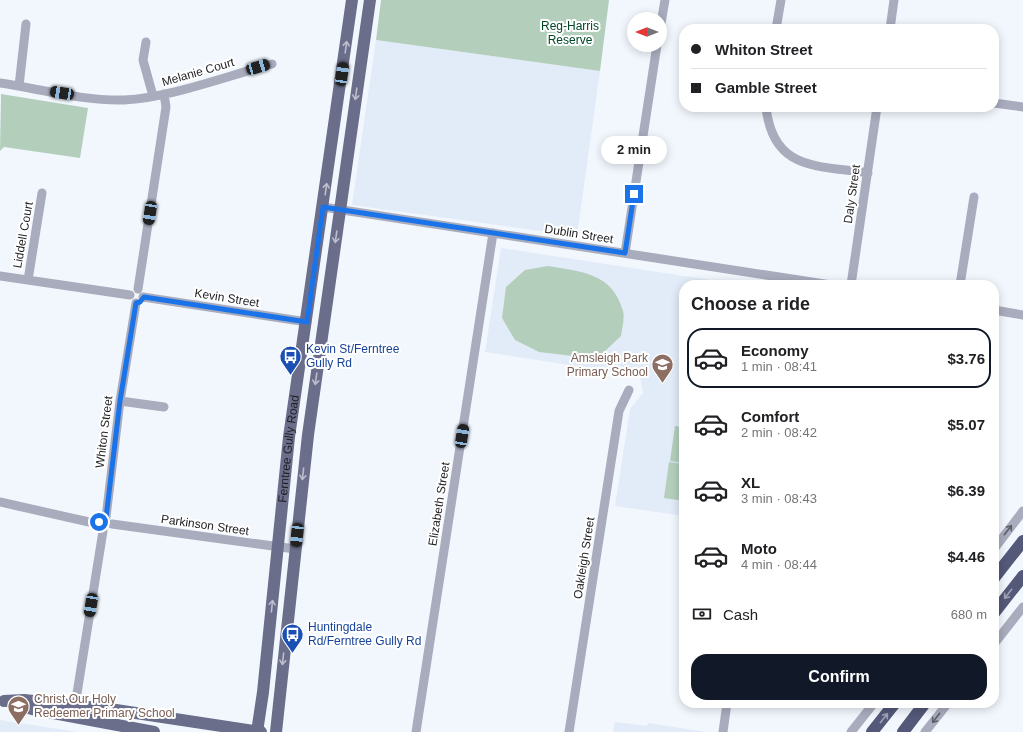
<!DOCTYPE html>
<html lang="en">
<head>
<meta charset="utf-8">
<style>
	body { margin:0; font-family:Arial,sans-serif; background:#f6f6f6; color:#202124; height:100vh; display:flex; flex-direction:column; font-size:15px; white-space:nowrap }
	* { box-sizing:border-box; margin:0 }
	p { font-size:13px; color:#757577 }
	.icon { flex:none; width:22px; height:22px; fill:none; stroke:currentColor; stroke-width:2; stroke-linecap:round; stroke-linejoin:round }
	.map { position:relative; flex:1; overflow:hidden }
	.details { position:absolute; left:679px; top:280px; width:320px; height:428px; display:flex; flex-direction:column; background:#fff; border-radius:16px; box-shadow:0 2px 10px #0003 }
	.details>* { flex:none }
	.top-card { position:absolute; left:679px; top:24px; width:320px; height:88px; border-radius:16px; box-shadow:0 2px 10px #0003; display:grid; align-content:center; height:88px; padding:0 12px; background:#fff }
	.needle { width:26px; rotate:270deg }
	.fabs { position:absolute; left:627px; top:12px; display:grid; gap:8px }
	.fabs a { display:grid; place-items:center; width:40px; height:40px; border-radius:50%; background:#fff; box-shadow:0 2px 10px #0003; font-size:20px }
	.end { position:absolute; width:18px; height:18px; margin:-9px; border:5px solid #1a73e8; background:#fff; box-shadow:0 0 0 2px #fff }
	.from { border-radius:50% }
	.bubble { position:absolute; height:28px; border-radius:14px; background:#fff; box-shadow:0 2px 10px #0003; font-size:13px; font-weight:700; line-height:28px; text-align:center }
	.car { position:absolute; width:12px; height:24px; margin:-12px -6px; border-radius:5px; box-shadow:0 0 3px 1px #0007; background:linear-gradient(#222 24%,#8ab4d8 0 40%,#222 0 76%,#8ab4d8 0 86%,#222 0) }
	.top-card b { display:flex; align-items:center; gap:14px; height:38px; font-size:15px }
	.top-card b+b { border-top:1px solid #e0e0e0 }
	.top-card i { width:10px; height:10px; background:#202124 }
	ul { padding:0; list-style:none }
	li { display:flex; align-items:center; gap:12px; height:60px; margin:0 8px 6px; padding:0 4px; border:2px solid transparent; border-radius:16px }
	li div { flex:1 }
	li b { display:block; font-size:15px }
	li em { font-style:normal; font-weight:700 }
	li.active { border-color:#111827 }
	li>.icon { width:36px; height:36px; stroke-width:1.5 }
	h2 { padding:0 12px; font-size:18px; line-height:48px }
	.pay { display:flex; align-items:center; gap:10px; height:44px; padding:0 12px; font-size:15px }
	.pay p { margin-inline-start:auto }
	.cta { display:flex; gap:8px; margin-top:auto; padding:8px 12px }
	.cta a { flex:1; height:46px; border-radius:16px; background:#111827; color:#fff; font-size:16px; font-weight:700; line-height:46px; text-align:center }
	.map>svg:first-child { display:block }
	.built { fill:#e2ebf8 }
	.green { fill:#b3cfbc }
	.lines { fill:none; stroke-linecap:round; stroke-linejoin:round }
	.minor { stroke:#a9acbd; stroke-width:9 }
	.major { stroke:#6a6e8b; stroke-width:12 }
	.highway { stroke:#545879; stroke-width:12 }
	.oneway { stroke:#bcbecb }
	.oneway2 { stroke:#5d5e68 }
	.oneway3 { stroke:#a1a3b5 }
	.route { stroke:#1a73e8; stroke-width:5 }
	.labels { text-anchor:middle; stroke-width:4; stroke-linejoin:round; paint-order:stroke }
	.park-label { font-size:12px; fill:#004728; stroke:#fff }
	.street-label { font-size:12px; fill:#1e1f22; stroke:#fff }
	.transit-label { font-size:12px; fill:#164399; stroke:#fff; text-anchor:start }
	.education-label { font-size:12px; fill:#785e54; stroke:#fff; text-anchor:end }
</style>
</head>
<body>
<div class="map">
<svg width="1023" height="732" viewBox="0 0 1023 732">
	<rect width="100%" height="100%" fill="#f2f7fe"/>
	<path class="built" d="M376 40 600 71 577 236 352 205Z
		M501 248 743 285H684V516L615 506 630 409 643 393 640 376 485 352Z
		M0 720 78 732H0Z
		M615 722 647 726 648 723 707 732H613Z"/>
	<path class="green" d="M381 0H609L600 71 376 40Z
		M1 94 88 108 80 158 4 147 0 151Z
		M548 266C581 272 612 272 623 311 625 318 622 328 621 336L603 353 573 356 539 352 515 340 502 318 506 287 525 270Z
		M675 426 684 427V463L670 461Z
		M669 462 684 464V501L664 498Z"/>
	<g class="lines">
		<path class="minor" d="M660 29 665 0
			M776 29 781 0
			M890 29 894 0
			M146 42 143 60 153 96
			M0 83C40 89 83 101 124 100 169 98 227 76 272 64
			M19 86 26 24
			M994 103 1023 107
			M766 107C773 171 817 165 868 173
			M323 207 831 285
			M625 253 657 45
			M0 276 130 295
			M28 280 42 193
			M851 285 877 107
			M960 285 974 197
			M138 289 166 107 164 94
			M143 297 307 322
			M994 310 1023 315
			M120 401 164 407
			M0 502 98 524
			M106 517 120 401 136 303
			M112 524 295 549
			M994 549 1023 511
			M994 644 1023 607
			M74 712 103 531
			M416 732 493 233
			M569 732 619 411 629 390
			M723 732 727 703
			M851 732 874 703
			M925 732 948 703"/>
		<g class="major">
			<path d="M4 701 24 700 116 710 261 732"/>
			<path d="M17 705 32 709 154 732"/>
			<path id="s1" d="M257 732 263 692 289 437 352 0"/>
			<path d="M276 732 308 435 370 0"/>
		</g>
		<path class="highway" d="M994 578 1023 541
			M994 613 1023 576
			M872 732 895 703
			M903 732 925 703"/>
	</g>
	<defs><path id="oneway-shaft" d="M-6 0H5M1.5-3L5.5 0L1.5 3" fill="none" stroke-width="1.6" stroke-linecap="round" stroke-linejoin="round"/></defs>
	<g class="oneway">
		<use href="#oneway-shaft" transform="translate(346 47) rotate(-82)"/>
		<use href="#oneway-shaft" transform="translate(356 94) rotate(98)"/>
		<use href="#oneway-shaft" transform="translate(326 189) rotate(-82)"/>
		<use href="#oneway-shaft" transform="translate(336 237) rotate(98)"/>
		<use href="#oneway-shaft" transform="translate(316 379) rotate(98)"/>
		<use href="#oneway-shaft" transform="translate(303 474) rotate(96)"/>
		<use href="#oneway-shaft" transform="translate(272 606) rotate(-84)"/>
		<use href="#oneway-shaft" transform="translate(283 659) rotate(96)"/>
	</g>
	<g class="oneway2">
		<use href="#oneway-shaft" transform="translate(1008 530) rotate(-52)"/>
		<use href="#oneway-shaft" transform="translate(936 718) rotate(128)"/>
	</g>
	<g class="oneway3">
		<use href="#oneway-shaft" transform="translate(1008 594) rotate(128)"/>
		<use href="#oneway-shaft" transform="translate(884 718) rotate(-52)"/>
	</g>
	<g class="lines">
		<path class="route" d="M99 522 106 518 120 401 136 303 140 302 144 297 307 322 323 207 625 253 634 194"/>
	</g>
	<defs>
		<symbol id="bus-pin" viewBox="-11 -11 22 30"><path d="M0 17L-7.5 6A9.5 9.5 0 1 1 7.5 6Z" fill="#1a4fb4" stroke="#fff"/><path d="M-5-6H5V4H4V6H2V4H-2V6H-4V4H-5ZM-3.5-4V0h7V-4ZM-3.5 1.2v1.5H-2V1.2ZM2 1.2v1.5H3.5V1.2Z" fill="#fff"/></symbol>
		<symbol id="school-pin" viewBox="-11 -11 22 30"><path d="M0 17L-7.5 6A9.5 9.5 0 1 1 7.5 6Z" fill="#8d6e63" stroke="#fff"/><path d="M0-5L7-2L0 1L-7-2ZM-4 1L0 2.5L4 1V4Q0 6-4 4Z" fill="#fff"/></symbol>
	</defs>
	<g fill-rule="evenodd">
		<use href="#bus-pin" x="278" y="344" width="25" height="34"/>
		<use href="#school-pin" x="650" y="352" width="25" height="34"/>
		<use href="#bus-pin" x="280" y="622" width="25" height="34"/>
		<use href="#school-pin" x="6" y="694" width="25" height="34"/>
	</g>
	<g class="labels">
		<g class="park-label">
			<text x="570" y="30">Reg-Harris<tspan x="570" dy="14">Reserve</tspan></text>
		</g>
		<g class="street-label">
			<text transform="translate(198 72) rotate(-16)" y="4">Melanie Court</text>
			<text transform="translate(852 194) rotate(-82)" y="4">Daly Street</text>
			<text transform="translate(579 234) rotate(9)" y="4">Dublin Street</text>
			<text transform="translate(23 235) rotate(-80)" y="4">Liddell Court</text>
			<text transform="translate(227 298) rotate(9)" y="4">Kevin Street</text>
			<text transform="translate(104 432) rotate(-83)" y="4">Whiton Street</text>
			<text dy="4" stroke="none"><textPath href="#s1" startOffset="285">Ferntree Gully Road</textPath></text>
			<text transform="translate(439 504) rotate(-81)" y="4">Elizabeth Street</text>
			<text transform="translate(205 525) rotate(8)" y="4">Parkinson Street</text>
			<text transform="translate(584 558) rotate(-81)" y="4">Oakleigh Street</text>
		</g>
		<g class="transit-label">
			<text x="306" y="353">Kevin St/Ferntree<tspan x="306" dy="14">Gully Rd</tspan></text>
			<text x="308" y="631">Huntingdale<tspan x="308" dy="14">Rd/Ferntree Gully Rd</tspan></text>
		</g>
		<g class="education-label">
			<text x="648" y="362">Amsleigh Park<tspan x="648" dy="14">Primary School</tspan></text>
			<text x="34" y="703" text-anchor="start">Christ Our Holy<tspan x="34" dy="14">Redeemer Primary School</tspan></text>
		</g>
	</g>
</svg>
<div class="fabs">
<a><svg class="needle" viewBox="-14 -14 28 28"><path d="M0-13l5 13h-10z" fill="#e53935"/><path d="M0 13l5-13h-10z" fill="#757577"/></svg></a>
</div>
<i class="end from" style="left:99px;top:522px"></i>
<i class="end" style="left:634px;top:194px"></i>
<div class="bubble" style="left:601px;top:136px;width:66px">2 min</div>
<i class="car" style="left:258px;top:67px;rotate:74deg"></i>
<i class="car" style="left:342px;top:74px;rotate:8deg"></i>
<i class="car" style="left:62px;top:93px;rotate:279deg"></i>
<i class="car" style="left:150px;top:213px;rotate:189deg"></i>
<i class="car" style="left:462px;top:436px;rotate:9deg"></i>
<i class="car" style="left:297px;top:535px;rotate:186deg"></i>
<i class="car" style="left:91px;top:605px;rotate:189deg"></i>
<div class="top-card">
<b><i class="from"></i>Whiton Street</b>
<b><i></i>Gamble Street</b>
</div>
<section class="details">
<h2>Choose a ride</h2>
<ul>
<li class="active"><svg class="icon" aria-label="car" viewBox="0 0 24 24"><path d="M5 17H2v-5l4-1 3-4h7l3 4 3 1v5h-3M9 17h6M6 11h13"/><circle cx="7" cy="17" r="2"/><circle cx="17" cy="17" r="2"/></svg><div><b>Economy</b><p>1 min · 08:41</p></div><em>$3.76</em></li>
<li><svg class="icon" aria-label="car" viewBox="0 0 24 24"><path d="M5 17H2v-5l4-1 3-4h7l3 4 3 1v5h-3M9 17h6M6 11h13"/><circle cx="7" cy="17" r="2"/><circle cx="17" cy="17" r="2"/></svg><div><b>Comfort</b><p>2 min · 08:42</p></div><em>$5.07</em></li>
<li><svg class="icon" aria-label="car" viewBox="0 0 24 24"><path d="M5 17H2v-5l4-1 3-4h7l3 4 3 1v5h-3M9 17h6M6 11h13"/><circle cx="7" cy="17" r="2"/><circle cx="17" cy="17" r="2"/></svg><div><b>XL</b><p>3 min · 08:43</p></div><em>$6.39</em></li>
<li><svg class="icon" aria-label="car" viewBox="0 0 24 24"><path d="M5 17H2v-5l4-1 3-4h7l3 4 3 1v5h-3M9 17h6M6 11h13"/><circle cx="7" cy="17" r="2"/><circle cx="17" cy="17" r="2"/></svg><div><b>Moto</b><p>4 min · 08:44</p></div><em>$4.46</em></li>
</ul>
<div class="pay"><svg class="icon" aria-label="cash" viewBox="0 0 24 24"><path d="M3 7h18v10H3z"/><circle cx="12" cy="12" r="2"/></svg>Cash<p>680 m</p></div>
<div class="cta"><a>Confirm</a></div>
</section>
</div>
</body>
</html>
